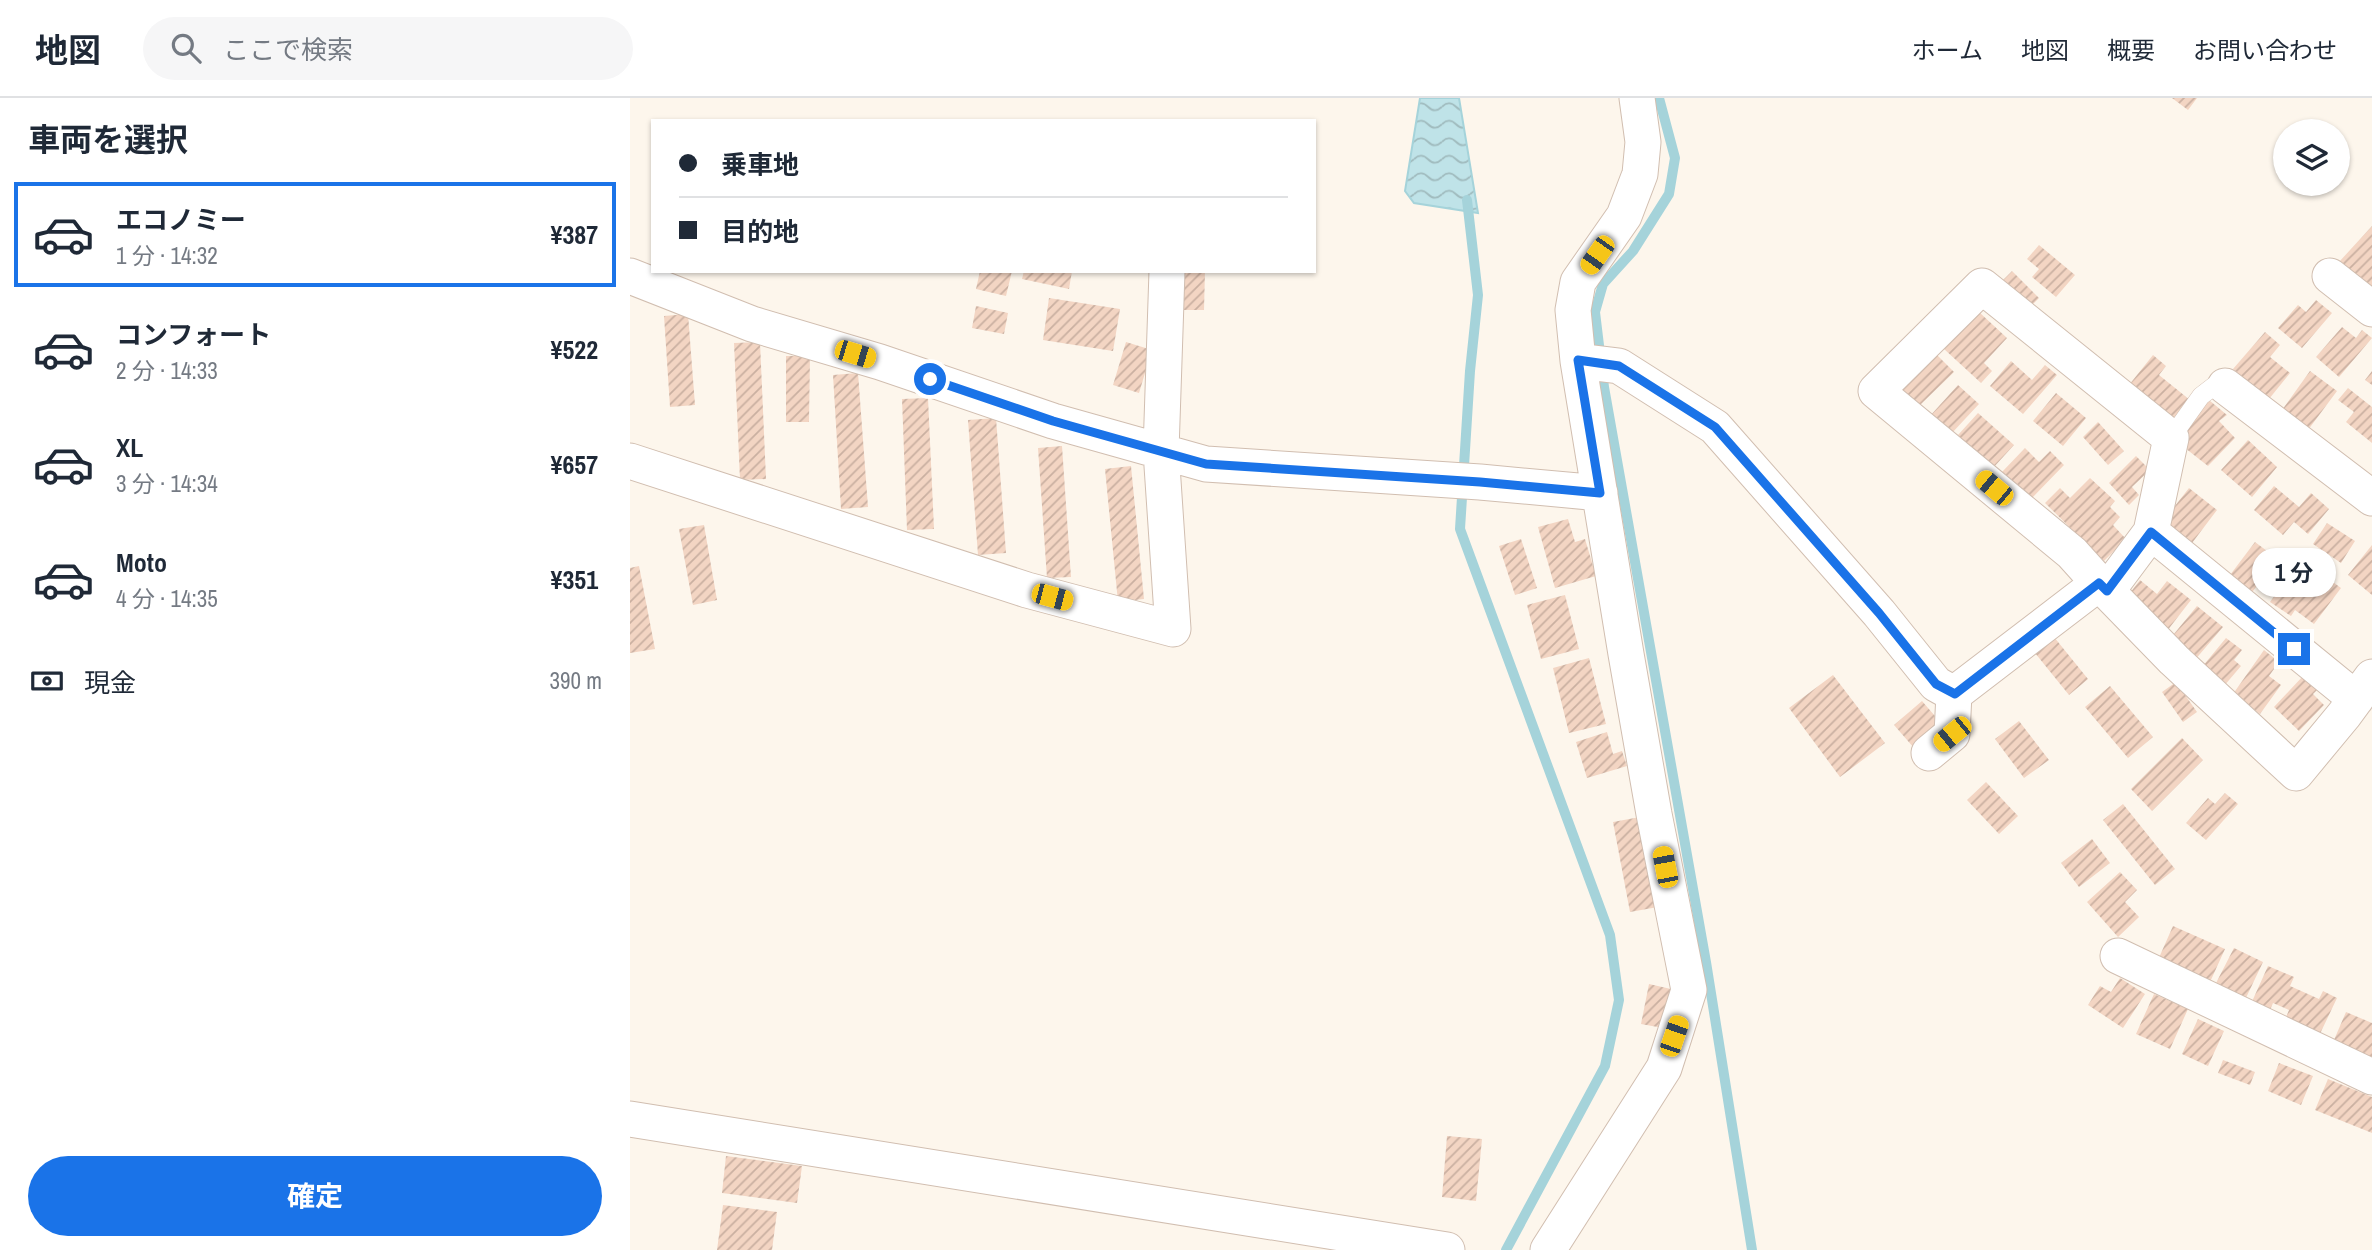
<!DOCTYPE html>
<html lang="ja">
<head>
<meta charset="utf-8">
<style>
	body { margin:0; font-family:"Archivo Narrow","Noto Sans JP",sans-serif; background:#f6f6f7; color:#1f2937; height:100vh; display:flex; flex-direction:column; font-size:26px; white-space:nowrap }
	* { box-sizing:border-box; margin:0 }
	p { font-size:23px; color:#747a83 }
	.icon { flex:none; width:38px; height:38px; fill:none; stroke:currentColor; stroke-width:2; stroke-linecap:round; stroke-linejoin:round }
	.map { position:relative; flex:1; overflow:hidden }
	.details { display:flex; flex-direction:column; background:#fff; width:630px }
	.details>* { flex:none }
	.banner { position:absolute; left:21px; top:21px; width:665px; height:154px; border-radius:0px; box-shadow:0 2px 5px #0004; display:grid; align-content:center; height:154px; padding:0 28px; background:#fff }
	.controls { position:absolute; left:1643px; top:21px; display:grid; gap:14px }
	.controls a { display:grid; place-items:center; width:77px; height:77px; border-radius:50%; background:#fff; box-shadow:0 2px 5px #0004; font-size:35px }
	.end { position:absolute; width:32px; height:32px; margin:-16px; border:9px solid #1a73e8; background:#fff; box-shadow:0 0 0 4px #fff }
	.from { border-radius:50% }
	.bubble { position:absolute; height:49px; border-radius:24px; background:#fff; box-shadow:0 2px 5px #0004; font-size:23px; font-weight:700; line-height:49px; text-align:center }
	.car { position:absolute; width:21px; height:42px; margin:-21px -10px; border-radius:9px; box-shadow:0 0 5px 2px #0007; background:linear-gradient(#f5c518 24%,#345 0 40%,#f5c518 0 76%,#345 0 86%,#f5c518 0) }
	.banner b { display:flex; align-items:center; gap:24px; height:66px; font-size:26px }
	.banner b+b { border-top:2px solid #e0e1e3 }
	.banner i { width:18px; height:18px; background:#1f2937 }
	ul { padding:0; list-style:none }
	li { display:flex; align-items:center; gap:21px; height:105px; margin:0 14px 10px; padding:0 14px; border:4px solid transparent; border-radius:0px }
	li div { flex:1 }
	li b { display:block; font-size:26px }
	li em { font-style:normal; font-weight:700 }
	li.current { border-color:#1a73e8 }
	li>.icon { width:63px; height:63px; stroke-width:1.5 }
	h2 { padding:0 28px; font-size:32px; line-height:84px }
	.pay { display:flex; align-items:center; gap:18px; height:77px; padding:0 28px; font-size:26px }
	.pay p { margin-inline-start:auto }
	.action { display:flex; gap:14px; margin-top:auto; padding:14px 28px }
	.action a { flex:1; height:80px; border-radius:42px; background:#1a73e8; color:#fff; font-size:28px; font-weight:700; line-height:80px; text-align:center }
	header { display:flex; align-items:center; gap:42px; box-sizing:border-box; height:98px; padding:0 35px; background:#fff; border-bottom:2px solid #e0e1e3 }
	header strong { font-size:33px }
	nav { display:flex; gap:38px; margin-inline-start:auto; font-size:24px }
	.search { width:490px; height:63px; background:#f6f6f7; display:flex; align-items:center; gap:18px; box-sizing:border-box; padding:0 24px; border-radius:38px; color:#747a83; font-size:26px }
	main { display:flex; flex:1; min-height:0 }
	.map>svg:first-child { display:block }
	.water { fill:url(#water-waves); stroke:#a5d3da; stroke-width:2 }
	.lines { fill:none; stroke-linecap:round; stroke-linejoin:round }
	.stream { stroke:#a5d3da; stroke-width:10 }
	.building { fill:url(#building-hatch) }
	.lane-casing { stroke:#d1beb0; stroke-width:19 }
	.street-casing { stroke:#d1beb0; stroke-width:37 }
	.lane { stroke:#fff; stroke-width:18 }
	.street { stroke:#fff; stroke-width:35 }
	.route { stroke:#1a73e8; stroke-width:9 }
</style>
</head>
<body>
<header>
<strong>地図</strong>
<div class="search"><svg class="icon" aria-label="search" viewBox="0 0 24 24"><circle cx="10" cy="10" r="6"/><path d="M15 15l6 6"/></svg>ここで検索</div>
<nav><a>ホーム</a><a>地図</a><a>概要</a><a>お問い合わせ</a></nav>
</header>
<main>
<section class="details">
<h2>車両を選択</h2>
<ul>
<li class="current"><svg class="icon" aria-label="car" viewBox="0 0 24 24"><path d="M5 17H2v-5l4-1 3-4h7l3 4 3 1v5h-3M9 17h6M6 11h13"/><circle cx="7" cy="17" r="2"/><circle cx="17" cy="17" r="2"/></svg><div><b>エコノミー</b><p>1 分 · 14:32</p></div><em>¥387</em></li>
<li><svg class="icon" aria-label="car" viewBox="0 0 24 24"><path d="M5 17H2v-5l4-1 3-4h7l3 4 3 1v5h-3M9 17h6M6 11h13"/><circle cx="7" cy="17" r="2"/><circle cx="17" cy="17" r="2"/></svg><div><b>コンフォート</b><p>2 分 · 14:33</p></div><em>¥522</em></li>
<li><svg class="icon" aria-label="car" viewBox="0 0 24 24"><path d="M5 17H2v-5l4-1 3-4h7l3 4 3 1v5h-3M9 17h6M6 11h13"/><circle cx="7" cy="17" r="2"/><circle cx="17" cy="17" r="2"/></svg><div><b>XL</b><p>3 分 · 14:34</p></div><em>¥657</em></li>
<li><svg class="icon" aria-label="car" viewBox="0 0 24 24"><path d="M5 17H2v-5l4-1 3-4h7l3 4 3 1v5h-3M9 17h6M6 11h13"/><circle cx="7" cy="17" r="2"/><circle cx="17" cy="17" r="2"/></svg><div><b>Moto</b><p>4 分 · 14:35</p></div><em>¥351</em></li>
</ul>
<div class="pay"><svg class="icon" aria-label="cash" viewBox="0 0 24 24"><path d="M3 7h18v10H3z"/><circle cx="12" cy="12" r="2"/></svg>現金<p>390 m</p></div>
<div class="action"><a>確定</a></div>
</section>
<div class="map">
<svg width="1742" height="1152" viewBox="0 0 1742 1152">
	<defs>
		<pattern id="water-waves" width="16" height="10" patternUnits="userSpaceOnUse" patternTransform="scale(1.75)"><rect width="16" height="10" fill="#bfe3e8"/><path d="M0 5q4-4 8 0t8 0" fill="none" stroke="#a0bbbe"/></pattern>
		<pattern id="building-hatch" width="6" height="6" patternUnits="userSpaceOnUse" patternTransform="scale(1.75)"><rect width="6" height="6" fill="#f3d5c3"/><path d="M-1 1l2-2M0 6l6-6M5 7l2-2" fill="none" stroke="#cab0a1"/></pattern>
	</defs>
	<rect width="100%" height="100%" fill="#fdf6ec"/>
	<path class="water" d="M790 0H829L848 115 784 105 775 93Z"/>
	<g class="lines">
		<path class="stream" d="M1029 0 1045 60 1039 96 1003 153 973 186 965 214 974 289 1076 864 1122 1152
			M837 102 848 197 840 273 830 431 980 837 989 902 975 968 876 1152"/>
	</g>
	<path class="building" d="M1542 0H1567L1558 12Z
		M1742 128V193L1709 164Z
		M1409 147 1445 177 1426 199 1402 179 1409 171 1397 161Z
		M350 173H382L376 198 346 191Z
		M394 173H442L439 191 392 181Z
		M551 173H575L574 212H551Z
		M1382 173 1409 200 1399 210 1372 183Z
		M419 200 490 211 483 253 413 242Z
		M1686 202 1702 215 1672 250 1648 230 1668 207 1676 214Z
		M346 208 378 215 374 236 342 230Z
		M1349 214 1377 240 1354 265 1362 273 1351 285 1314 251Z
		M58 216 65 307 40 309 34 218Z
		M1712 229 1726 240 1732 232 1742 240 1709 279 1686 259Z
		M1635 234 1650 247 1640 259 1660 275 1639 301 1603 271Z
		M130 244 136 381 110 382 104 245Z
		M496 244 522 252 509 295 483 287Z
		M1306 256 1324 274 1287 310 1270 292Z
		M1523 257 1536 268 1529 277 1560 302 1544 323 1499 287Z
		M156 258H180L179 324H156Z
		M1381 263 1402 282 1415 267 1427 277 1393 316 1360 288Z
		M1680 273 1707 293 1678 332 1652 312Z
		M1742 273V287L1735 282Z
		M228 275 238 409 211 411 203 277Z
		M1328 287 1349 306 1321 336 1300 318Z
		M1718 290 1742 309V345L1716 324 1724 314 1708 302Z
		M1426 295 1456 320 1433 348 1403 323Z
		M298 300 304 431 277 432 272 301Z
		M1579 302 1597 317 1589 323 1605 340 1578 368 1555 350 1556 325Z
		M1348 315 1384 347 1363 370 1328 337Z
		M366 320 376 455 348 457 338 322Z
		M1468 324 1494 353 1478 367 1453 339Z
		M1618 342 1647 369 1622 399 1591 372Z
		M432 348 441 479 417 480 408 350Z
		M1395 350 1409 364 1420 353 1434 367 1400 402 1372 374Z
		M1506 358 1520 372 1502 389 1509 397 1499 407 1479 385Z
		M501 368 514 501 488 504 475 371Z
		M1460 380 1485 403 1480 409 1490 419 1483 427 1496 441 1474 463 1415 405 1430 390 1440 400Z
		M1644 388 1669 409 1681 395 1699 411 1678 436 1664 424 1653 437 1624 412Z
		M1559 390 1587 412 1559 449 1530 427Z
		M938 421 945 444 955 441 966 478 925 490 908 429Z
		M1697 425 1725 443 1711 465 1683 446Z
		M74 427 87 502 63 507 49 431Z
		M891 441 907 490 885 497 869 448Z
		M1625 444 1657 468 1644 487 1634 479 1619 498 1597 481Z
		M1742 447V497L1718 477Z
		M1672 461 1711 490 1684 526 1665 512 1661 518 1640 504Z
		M9 468 25 551 0 555V470Z
		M1510 482 1527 496 1537 483 1561 502 1537 533 1496 500Z
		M935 497 949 551 911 561 897 507Z
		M1567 508 1593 529 1564 563 1539 542Z
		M1424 539 1458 581 1439 597 1405 555Z
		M1596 540 1612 552 1604 562 1611 568 1594 588 1572 569Z
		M1634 552 1649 564 1639 578 1651 587 1630 616 1603 596Z
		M959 560 976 626 939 635 923 570Z
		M1203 577 1255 645 1210 679 1159 610Z
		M1674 577 1689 590 1683 596 1694 607 1669 633 1644 609Z
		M1546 584 1567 614 1553 624 1532 594Z
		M1480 588 1523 639 1498 660 1455 609Z
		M1292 603 1311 625 1284 650 1264 627Z
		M1389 623 1419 662 1394 680 1365 641Z
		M977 634 983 656 992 653 997 668 957 680 946 644Z
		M1552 640 1573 662 1522 713 1501 691Z
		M1356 684 1388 718 1369 736 1337 702Z
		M1595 695 1608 706 1576 742 1556 725 1578 700 1585 706Z
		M1493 706 1545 771 1525 787 1473 722Z
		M1010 719 1028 809 1000 814 983 724Z
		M1462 741 1480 765 1449 789 1431 765Z
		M1490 774 1507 792 1495 804 1509 819 1488 839 1457 804Z
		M1543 828 1595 851 1580 884 1528 862Z
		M1604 850 1633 864 1614 904 1584 889Z
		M1638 868 1664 879 1660 888 1689 901 1693 893 1707 900 1688 940 1654 924 1659 912 1643 905 1638 917 1620 908Z
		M1490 880 1515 896 1493 930 1458 907 1470 888 1481 894Z
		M1019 886 1041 891 1033 930 1011 926Z
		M1524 896 1558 911 1540 951 1506 936Z
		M1716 914 1742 925V966L1701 949Z
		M1568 921 1594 933 1578 968 1552 956Z
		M1593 962 1625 974 1620 987 1588 975Z
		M1649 965 1683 978 1671 1007 1638 993Z
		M1698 981 1742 999V1035L1685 1012Z
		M817 1038 852 1041 846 1103 812 1099Z
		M96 1058 172 1068 167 1105 92 1095Z
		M93 1107 147 1114 142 1152H87Z"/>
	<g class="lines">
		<defs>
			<path id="lane" d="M1541 340 1571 298 1584 288H1595"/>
			<path id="street" d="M0 178 122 226 250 264 423 323 576 366 850 384 970 395
				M1700 178 1742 211
				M948 263 989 268 1085 329 1249 515 1306 586 1324 596 1469 485 1544 562 1666 675 1714 617 1742 579
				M1595 288 1742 400
				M0 363 397 492 543 531 531 353 537 173
				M1469 485 1442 455 1246 293 1352 188 1541 340 1521 434 1726 601
				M1477 493 1521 434
				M1299 655 1322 636 1324 596
				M1488 858 1742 979
				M0 1021 817 1152
				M918 1152 1034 970 1059 892 1024 716 996 556 948 263 943 212 948 184 994 118 1010 76 1013 44 1007 0"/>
		</defs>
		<use href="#lane" class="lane-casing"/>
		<use href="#street" class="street-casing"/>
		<use href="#lane" class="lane"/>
		<use href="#street" class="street"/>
	</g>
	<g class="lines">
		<path class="route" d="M300 281 423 323 576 366 850 384 970 395 948 262 989 268 1085 329 1249 515 1306 586 1325 596 1469 485 1477 493 1521 434 1664 551"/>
	</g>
</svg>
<div class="controls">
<a><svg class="icon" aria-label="layers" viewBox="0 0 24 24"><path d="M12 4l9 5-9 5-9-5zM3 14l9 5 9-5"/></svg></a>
</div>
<i class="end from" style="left:300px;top:281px"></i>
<i class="end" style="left:1664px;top:551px"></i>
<div class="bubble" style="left:1622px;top:450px;width:84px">1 分</div>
<i class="car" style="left:967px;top:157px;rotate:215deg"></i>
<i class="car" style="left:225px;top:256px;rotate:107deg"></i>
<i class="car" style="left:1364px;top:390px;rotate:310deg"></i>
<i class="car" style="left:422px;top:499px;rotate:105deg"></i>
<i class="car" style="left:1322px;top:636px;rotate:231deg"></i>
<i class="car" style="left:1035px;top:769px;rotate:349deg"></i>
<i class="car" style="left:1044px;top:938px;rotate:19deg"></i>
<div class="banner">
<b><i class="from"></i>乗車地</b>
<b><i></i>目的地</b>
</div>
</div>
</main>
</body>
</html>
